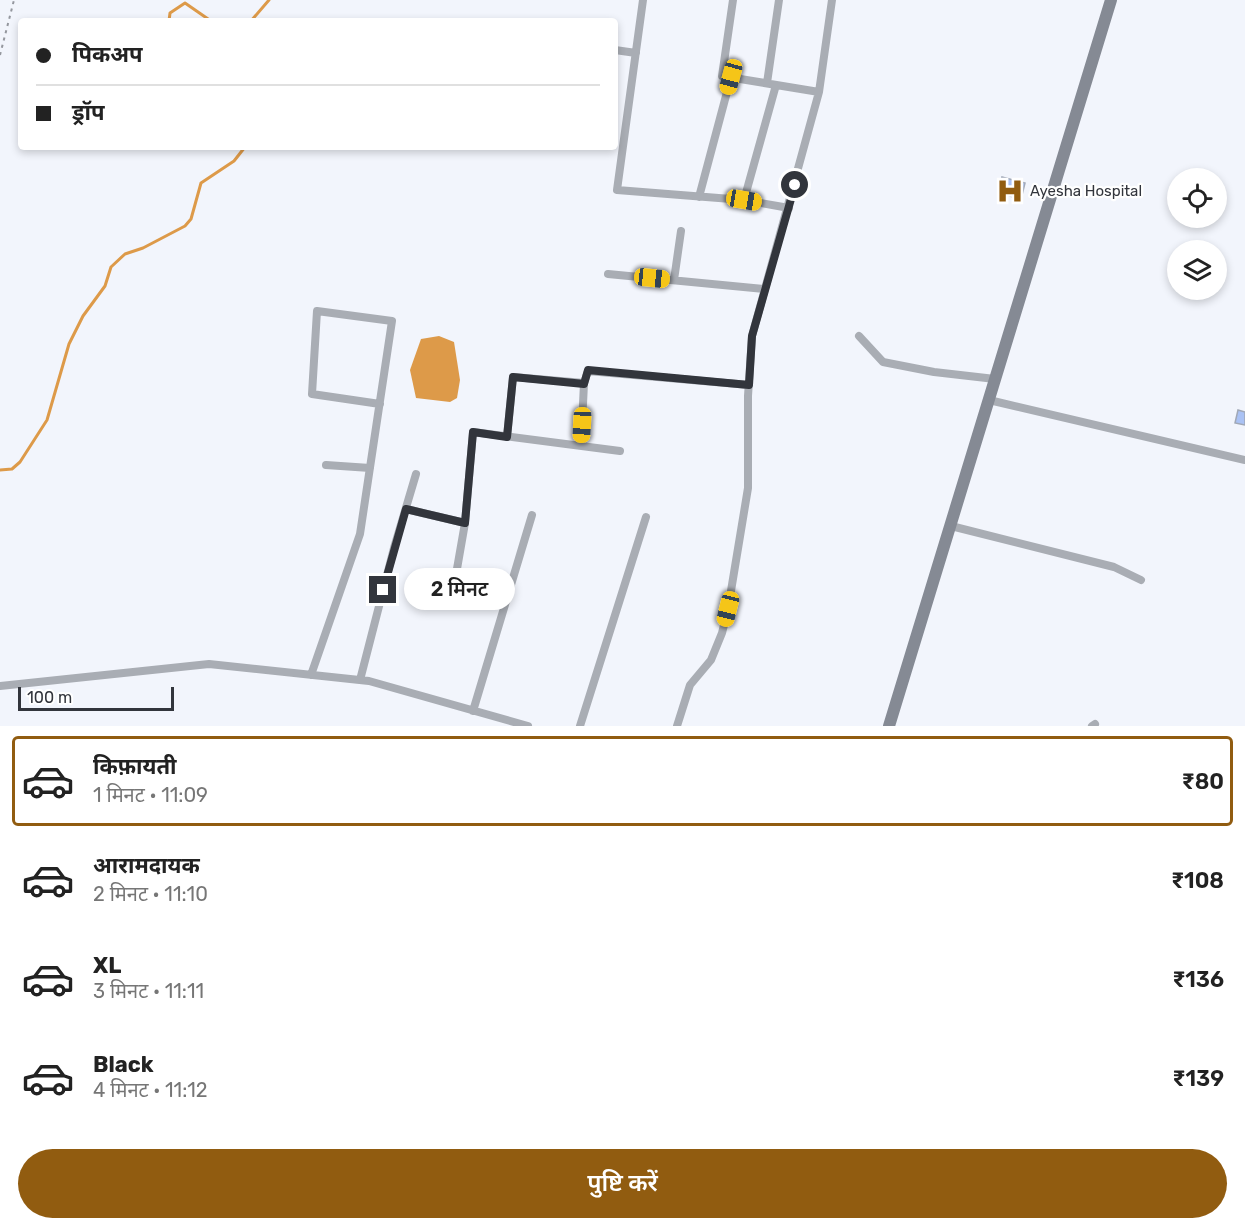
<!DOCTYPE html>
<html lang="hi">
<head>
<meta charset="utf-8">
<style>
	body { margin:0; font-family:Rubik,"Noto Sans Devanagari",sans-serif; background:#f6f6f6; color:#222; height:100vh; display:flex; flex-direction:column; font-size:22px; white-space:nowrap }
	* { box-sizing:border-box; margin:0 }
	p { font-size:20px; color:#767676 }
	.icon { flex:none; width:33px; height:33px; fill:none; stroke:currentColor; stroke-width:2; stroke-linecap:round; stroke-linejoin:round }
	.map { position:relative; height:726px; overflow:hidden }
	.panel { display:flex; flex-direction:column; background:#fff; flex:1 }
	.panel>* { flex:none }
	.hud { position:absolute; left:18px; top:18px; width:600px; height:132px; border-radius:6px; box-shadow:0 3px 9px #0003; display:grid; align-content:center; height:132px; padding:0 18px; background:#fff }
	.buttons { position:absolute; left:1167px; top:168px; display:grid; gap:12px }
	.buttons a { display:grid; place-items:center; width:60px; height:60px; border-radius:50%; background:#fff; box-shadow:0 3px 9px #0003; font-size:30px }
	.scale { position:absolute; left:18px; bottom:15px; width:156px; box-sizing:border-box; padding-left:6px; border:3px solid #32353c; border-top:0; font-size:16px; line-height:21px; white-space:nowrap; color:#32353c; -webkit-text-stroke:4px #fff; paint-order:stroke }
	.end { position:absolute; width:27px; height:27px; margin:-14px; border:8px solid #32353c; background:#fff; box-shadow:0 0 0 3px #fff }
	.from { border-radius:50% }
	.bubble { position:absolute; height:42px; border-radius:21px; background:#fff; box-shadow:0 3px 9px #0003; font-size:20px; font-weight:600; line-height:42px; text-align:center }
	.car { position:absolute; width:18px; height:36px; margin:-18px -9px; border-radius:8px; box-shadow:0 0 4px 2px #0007; background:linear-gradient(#f5c518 24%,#345 0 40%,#f5c518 0 76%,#345 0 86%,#f5c518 0) }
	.hud b { display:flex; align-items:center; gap:21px; height:57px; font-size:22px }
	.hud b+b { border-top:2px solid #e0e0e0 }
	.hud i { width:15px; height:15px; background:#222 }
	ul { padding:10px 0 0; list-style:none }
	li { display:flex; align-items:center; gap:18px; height:90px; margin:0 12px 9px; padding:0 6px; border:3px solid transparent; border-radius:6px }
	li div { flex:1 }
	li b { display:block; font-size:22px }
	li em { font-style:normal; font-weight:600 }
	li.current { border-color:#915c10 }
	li>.icon { width:54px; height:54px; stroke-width:1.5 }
	.cta { display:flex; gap:12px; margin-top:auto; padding:12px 18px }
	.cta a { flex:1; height:69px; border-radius:36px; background:#915c10; color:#fff; font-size:24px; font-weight:600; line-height:69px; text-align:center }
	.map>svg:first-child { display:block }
	.water { fill:#dd9a49 }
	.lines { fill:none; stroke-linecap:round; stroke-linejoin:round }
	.stream { stroke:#dd9a49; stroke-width:3 }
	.building { fill:#aac2f4; stroke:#a0a8b7; stroke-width:1.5 }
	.path { stroke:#94979e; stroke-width:2; stroke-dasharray:3 4.5; stroke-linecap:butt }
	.street { stroke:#a9adb4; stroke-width:8 }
	.secondary { stroke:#858a94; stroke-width:12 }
	.route { stroke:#32353c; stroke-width:8 }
	.labels { text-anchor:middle; stroke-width:4.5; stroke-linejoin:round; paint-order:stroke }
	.poi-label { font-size:15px; fill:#32353c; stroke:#fff; text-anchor:start }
</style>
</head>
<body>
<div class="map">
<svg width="1245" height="726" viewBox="0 0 1245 726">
	<rect width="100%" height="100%" fill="#f2f5fc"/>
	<path class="water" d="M439 336 454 342 460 380 457 398 450 402 416 398 410 370 421 339Z"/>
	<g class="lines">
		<path class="stream" d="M169 21 170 13 185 3 211 21
			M251 21 269 0
			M0 470 12 469 20 462 47 420 69 344 83 316 105 286 111 267 125 254 143 248 185 226 191 219 201 183 234 161 245 147"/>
	</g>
	<path class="building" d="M1002 177 1025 183 1021 199 998 193Z
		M1238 410 1245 412V425L1235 423Z"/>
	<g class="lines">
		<path class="path" d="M0 55 14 0"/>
		<path class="street" d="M643 0 617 190 744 200 789 208
			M733 0 722 76 819 92
			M615 50 636 53
			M767 83 779 0
			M699 197 731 77
			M744 200 776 85
			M608 274 765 289
			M674 280 681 231
			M859 336 883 362 934 372 995 379
			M989 400 1245 460
			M507 437 513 377 584 383
			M581 446 584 383 588 371 749 385
			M326 465 370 468
			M406 509 465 523
			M951 526 1114 567 1141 580
			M454 586 465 523 473 432 620 451
			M311 675 360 534 392 321 317 311 312 394 380 404
			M360 680 394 548 416 474
			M0 686 209 664 369 681 528 726
			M473 711 532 515
			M580 726 646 517
			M677 726 690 685 711 660 722 633 728 609 748 488V396L752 336 819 92 832 0
			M1092 726 1095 724"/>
		<path class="secondary" d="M889 726 1111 0"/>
	</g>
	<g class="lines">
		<path class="route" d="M383 590 406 509 465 523 473 432 507 437 513 377 584 384 588 370 749 385 752 336 795 185"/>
	</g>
	<defs>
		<symbol id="hospital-bare" viewBox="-9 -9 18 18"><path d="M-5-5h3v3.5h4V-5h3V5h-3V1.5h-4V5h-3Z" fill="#915c10" stroke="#fff" stroke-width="2.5" paint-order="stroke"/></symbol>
	</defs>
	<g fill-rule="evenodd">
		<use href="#hospital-bare" x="991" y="172" width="38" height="38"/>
	</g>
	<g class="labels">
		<g class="poi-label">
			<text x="1030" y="196">Ayesha Hospital</text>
		</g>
	</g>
</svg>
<div class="buttons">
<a><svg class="icon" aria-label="locate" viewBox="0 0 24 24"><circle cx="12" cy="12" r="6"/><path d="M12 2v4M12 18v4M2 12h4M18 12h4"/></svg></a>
<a><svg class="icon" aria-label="layers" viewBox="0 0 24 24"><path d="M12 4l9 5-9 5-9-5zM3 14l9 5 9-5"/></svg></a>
</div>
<div class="scale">100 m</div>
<i class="end from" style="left:795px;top:185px"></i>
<i class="end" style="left:383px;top:590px"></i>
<div class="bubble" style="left:404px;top:568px;width:111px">2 मिनट</div>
<i class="car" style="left:731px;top:77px;rotate:195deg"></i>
<i class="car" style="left:744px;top:200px;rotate:100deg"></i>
<i class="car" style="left:652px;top:278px;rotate:96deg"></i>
<i class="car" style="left:582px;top:425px;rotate:183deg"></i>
<i class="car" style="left:728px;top:609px;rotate:194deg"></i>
<div class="hud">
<b><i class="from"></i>पिकअप</b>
<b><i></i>ड्रॉप</b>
</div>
</div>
<section class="panel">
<ul>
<li class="current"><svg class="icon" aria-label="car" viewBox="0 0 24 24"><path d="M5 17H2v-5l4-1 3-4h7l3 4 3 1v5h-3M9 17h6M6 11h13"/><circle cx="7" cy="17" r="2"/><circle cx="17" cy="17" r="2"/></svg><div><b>किफ़ायती</b><p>1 मिनट · 11:09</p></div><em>₹80</em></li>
<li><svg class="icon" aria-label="car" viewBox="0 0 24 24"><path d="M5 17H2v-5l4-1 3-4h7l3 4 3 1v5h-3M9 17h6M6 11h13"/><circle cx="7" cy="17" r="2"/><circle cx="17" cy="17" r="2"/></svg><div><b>आरामदायक</b><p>2 मिनट · 11:10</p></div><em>₹108</em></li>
<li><svg class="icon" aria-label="car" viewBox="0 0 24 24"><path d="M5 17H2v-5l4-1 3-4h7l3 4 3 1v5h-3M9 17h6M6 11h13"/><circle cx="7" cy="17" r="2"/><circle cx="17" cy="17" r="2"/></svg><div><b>XL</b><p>3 मिनट · 11:11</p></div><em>₹136</em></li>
<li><svg class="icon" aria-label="car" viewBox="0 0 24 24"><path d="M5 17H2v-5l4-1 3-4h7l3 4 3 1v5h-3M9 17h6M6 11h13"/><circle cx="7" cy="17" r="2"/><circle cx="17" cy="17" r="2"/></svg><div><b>Black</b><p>4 मिनट · 11:12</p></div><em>₹139</em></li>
</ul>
<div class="cta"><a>पुष्टि करें</a></div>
</section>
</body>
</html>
